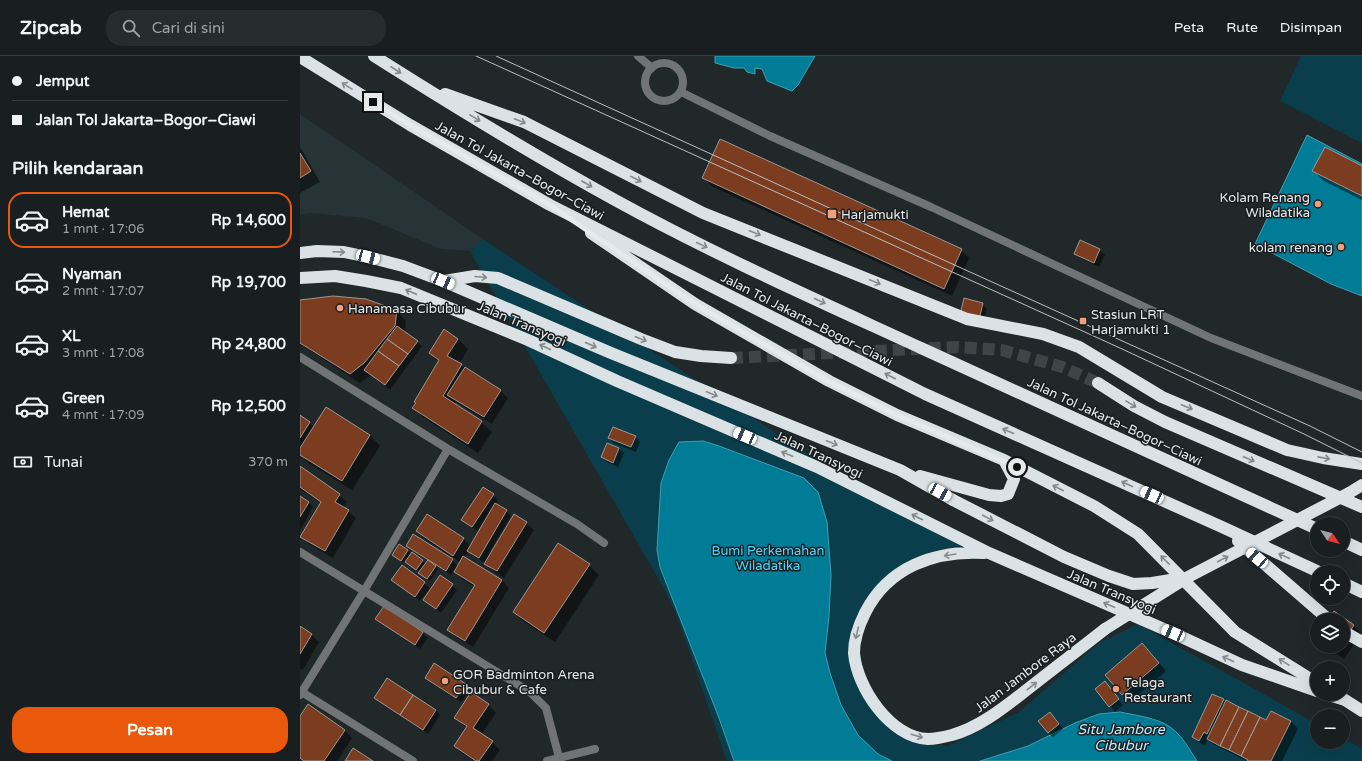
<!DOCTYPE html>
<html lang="id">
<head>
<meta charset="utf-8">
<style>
	body { margin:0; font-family:"Varela Round",sans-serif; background:#262b2d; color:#f1f3f6; height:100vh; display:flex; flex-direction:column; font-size:15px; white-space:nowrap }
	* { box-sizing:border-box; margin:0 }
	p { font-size:13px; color:#9fa2a5 }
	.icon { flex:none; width:22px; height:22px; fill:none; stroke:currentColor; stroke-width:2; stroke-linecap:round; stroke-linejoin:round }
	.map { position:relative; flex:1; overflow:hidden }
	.drawer { display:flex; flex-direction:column; background:#191e20; width:300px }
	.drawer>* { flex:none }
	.banner { display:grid; align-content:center; height:88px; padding:0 12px; background:#191e20 }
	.needle { width:26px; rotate:125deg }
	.controls { position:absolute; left:1010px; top:461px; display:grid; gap:8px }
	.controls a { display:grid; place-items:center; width:40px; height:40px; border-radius:50%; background:#191e20; box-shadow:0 4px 16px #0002,0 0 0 1px #373c3e; font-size:20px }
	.end { position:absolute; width:18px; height:18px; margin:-9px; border:5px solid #e6eaeb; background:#111; box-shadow:0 0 0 2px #111 }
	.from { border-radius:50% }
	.car { position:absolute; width:12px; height:24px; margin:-12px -6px; border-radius:5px; box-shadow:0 0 3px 1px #0007; background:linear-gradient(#fff 24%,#345 0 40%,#fff 0 76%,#345 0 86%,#fff 0) }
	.banner b { display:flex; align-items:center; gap:14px; height:38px; font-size:15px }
	.banner b+b { border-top:1px solid #373c3e }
	.banner i { width:10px; height:10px; background:#f1f3f6 }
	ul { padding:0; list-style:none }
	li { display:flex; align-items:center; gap:12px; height:56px; margin:0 8px 6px; padding:0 4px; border:2px solid transparent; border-radius:16px }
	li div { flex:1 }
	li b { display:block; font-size:15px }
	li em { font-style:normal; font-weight:700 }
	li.on { border-color:#ea580c }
	li>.icon { width:36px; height:36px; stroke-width:1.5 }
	h2 { padding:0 12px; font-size:18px; line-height:48px }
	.pay { display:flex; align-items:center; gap:10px; height:44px; padding:0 12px; font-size:15px }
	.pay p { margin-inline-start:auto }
	.primary-button { display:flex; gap:8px; margin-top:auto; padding:8px 12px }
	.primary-button a { flex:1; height:46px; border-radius:16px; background:#ea580c; color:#fff; font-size:16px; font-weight:700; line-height:46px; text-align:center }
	header { display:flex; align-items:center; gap:24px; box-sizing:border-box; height:56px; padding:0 20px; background:#191e20; border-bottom:1px solid #373c3e }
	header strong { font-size:19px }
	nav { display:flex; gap:22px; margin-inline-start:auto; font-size:14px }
	.search { width:280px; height:36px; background:#262b2d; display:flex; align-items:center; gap:10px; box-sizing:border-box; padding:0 14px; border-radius:16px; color:#9fa2a5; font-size:15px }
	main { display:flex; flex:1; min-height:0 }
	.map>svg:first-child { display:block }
	.built { fill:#263337 }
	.green { fill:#0a3e4c }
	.water { fill:#007c96; stroke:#459db0 }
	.shadow { fill:#0007 }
	.building { fill:#7c3c1f; stroke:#9e9693 }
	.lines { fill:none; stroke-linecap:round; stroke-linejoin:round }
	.highway-tunnel { stroke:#3f4547; stroke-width:12; stroke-dasharray:12 6; stroke-linecap:butt }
	.street { stroke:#717475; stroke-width:8 }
	.highway { stroke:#dae2e5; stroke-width:12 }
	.tram { stroke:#bbbfc1; stroke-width:1 }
	.highway-bridge { stroke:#dae2e5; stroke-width:12 }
	.oneway { stroke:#838a8c }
	.route { stroke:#e6eaeb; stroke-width:5 }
	.poi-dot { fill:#f2a17e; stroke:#181e20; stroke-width:1.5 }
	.labels { text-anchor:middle; stroke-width:3; stroke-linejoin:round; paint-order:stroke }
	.street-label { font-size:13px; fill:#e6eaeb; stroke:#181e20 }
	.poi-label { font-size:13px; fill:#e6eaeb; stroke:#181e20; text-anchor:start }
	.park-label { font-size:13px; fill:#4dd9ff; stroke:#181e20 }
	.water-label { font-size:14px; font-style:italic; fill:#bfedfc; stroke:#181e20 }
</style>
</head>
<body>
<header>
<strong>Zipcab</strong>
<div class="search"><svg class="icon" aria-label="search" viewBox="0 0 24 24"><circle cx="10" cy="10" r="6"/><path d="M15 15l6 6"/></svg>Cari di sini</div>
<nav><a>Peta</a><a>Rute</a><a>Disimpan</a></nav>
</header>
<main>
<section class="drawer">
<div class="banner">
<b><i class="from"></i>Jemput</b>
<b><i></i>Jalan Tol Jakarta–Bogor–Ciawi</b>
</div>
<h2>Pilih kendaraan</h2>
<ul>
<li class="on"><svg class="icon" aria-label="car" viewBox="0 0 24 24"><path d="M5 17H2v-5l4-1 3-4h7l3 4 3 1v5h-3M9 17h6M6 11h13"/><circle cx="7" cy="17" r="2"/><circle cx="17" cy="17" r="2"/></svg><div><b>Hemat</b><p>1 mnt · 17:06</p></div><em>Rp 14,600</em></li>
<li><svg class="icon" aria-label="car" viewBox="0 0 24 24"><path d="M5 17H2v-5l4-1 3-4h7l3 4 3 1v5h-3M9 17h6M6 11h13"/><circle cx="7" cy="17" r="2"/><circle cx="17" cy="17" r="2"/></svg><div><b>Nyaman</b><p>2 mnt · 17:07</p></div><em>Rp 19,700</em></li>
<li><svg class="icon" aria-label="car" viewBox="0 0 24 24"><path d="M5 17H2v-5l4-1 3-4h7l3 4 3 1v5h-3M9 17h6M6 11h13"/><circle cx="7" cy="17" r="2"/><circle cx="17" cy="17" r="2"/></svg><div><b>XL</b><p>3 mnt · 17:08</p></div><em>Rp 24,800</em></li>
<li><svg class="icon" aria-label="car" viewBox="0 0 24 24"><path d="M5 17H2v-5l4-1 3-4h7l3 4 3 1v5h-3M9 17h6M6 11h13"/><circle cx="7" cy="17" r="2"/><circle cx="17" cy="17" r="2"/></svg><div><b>Green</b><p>4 mnt · 17:09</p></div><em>Rp 12,500</em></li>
</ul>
<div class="pay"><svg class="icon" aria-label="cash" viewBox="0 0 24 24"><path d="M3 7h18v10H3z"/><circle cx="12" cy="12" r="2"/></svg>Tunai<p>370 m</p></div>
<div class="primary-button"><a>Pesan</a></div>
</section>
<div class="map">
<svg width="1062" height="705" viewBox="0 0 1062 705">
	<rect width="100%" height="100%" fill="#21282a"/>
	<path class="built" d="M0 58 183 183 170 195 141 193 66 162 9 157 0 159Z"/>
	<path class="green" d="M1001 0H1062V87L980 45Z
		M183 183 557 431 674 489 641 493 624 499 596 515 555 569 569 649 630 688 648 690 719 656 799 587 838 568 1017 668V686H1043V682L1062 693V705H427L377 560 362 529 170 195Z"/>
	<path class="water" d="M415 0H515L498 29 492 35 467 25 462 13 455 12V18L447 16 444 12H434L415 7Z
		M1007 79 1062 108V240L1031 228 955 188Z
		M403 385 419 390 504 422 518 436 527 466 531 519 529 560 525 597 530 617 541 649 558 679 578 698 592 705H434L419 662 360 511 357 494 361 427 369 404 379 386Z
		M820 656C834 659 858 662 870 671 882 679 889 693 897 705H680L728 690 775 667 799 658Z"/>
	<path class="shadow" d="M0 91 20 126 0 137Z
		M1062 111V144L1024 125 1013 114Z
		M404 122 661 194 669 202 652 240 411 130Z
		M781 185 800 194 805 199 799 211 780 202 775 198Z
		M0 245 96 255 106 265 105 277 122 290 90 334 71 319 60 327 0 288Z
		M682 248 687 253 683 268 666 264Z
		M158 283 168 293 159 308 201 335 208 342 192 368 156 346 154 348 181 366 192 376 178 397 124 362 113 352 139 306 130 297Z
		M0 360 14 371 70 379 80 390 52 434 8 407 1 399 0 400Z
		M336 381 340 386 336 396 314 387 309 382Z
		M307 388 319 392 324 397 318 411 307 406 302 401Z
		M0 411 39 439 47 446 43 452 48 455 56 462 33 502 9 488 2 481 21 447 0 433Z
		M193 439 198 444 195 449 206 455 211 460 189 497 191 498 226 467 234 474 204 522 193 515 185 507 174 500 169 495 164 501 202 524 209 532 173 591 156 581 149 574 175 531 162 523 154 514 151 519 135 508 138 513 130 525 105 504 103 507 96 501 100 490 126 508 128 504 113 495 108 490 152 504 158 510 160 506 125 483 117 475 128 459 164 483 171 491 185 468 183 467 177 475 162 464Z
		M0 441 9 447 13 451 0 474Z
		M289 509 299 519 255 586 224 566 214 556Z
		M102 510 130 532 120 545 92 524Z
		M140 521 157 534 141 557 124 544Z
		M84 551 123 577 128 582 120 593 82 567 77 562Z
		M1034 556 1054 570 1061 578 1044 603 1026 590H1043V564Z
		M0 571 12 579 19 586 3 614 0 613Z
		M850 596 866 615 830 646 822 638Z
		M126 622 165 629 170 634 161 646 131 627Z
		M805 626 823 649 815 656 796 633Z
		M171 637 188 649 196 657 181 679 192 686 200 694 192 705H174L162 697 155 690 167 672 155 661Z
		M76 642 136 654 140 659 128 678 81 647Z
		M923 644 926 647 967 665H991L998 673 982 705H947L913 688 908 683 905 689 898 686 893 681Z
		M8 650 45 675 52 682 37 705H2L0 704V662Z
		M755 662 763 673 753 681 748 676Z"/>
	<path class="building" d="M420 83 662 193 644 233 402 122Z
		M1025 91 1062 110V140L1012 115Z
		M0 97 11 115 0 122Z
		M780 184 800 193 794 207 774 198Z
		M33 240 66 243 97 254 95 270 64 307 50 318 0 287V244Z
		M664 242 683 247 679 264 660 259Z
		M97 270 118 285 108 298 87 283Z
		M144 273 158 283 147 300 162 308 143 340 182 365 168 388 112 352 116 347 114 346 139 304 129 297Z
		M87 283 108 298 99 310 78 295Z
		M78 295 99 310 85 329 64 314Z
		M165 311 201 334 184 361 147 339Z
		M26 351 70 379 42 425 0 399V392Z
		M0 359 10 366 0 382Z
		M313 371 336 380 331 391 308 382Z
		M307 387 319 392 313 407 301 401Z
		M0 410 40 438 35 446 49 454 25 495 0 481 21 446 0 431Z
		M183 431 194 438 172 471 161 464Z
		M0 440 9 446 0 461Z
		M195 447 207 454 179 502 167 495Z
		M127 458 164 482 153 500 116 475Z
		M214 458 227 466 197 515 184 508Z
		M113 478 153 503 146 515 106 490Z
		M258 487 290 508 244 577 213 556Z
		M99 488 108 494 101 505 92 499Z
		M112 496 123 504 116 514 105 506Z
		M163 500 202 524 165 585 147 574 175 529 154 516Z
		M128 504 136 510 127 523 118 517Z
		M102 509 125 526 115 541 91 524Z
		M140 519 153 528 136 553 123 544Z
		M84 550 123 576 115 589 75 563Z
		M1034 555 1054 569 1043 586V564H1027Z
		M0 570 12 578 0 598Z
		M842 587 859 607 822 639 805 619Z
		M1028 590H1040L1036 596Z
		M134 607 166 628 156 642 125 622Z
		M87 622 113 639 100 659 74 642Z
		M805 625 819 643 809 651 795 633Z
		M171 636 189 648 173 672 193 685 179 705H176L154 690 167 670 154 662Z
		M912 638 924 643 907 678 904 676 899 685 892 681Z
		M113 639 136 654 123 674 100 659Z
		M926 644 939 651 920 690 907 683Z
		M8 648 45 674 24 705H4L0 702V660Z
		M939 651 948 655 929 694 920 690Z
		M948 655 960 661 941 700 929 694Z
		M971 655 991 665 971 705H947L948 704 941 700 960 661 966 664Z
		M750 656 759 668 748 677 738 665Z
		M53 692 73 705H45Z"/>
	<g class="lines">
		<path class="highway-tunnel" d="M431 302 656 291 702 294 762 311 798 327"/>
		<path class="street" d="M338 0 352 12
			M345 26a19 19 0 1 1 38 0a19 19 0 1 1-38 0Z
			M381 36 470 80 631 151 911 282 1062 340
			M0 301 148 393 277 468 304 487
			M0 496 230 636 246 652 260 705
			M0 635 113 705
			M0 639 64 535 148 393
			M247 705 295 693"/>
		<path class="highway" d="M74 0C153 50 233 99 315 144 415 199 519 245 621 292 753 352 885 413 1017 473
			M0 1 110 69 250 149 625 338 922 471 1019 516
			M145 38 224 66 403 157 667 263 743 278 779 291 862 341 987 394 1023 402 1062 408
			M291 177 395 248 529 325 597 359 704 404 794 450 838 478 935 576 1017 627
			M0 197 17 195 44 196 68 201 103 210 143 225 311 297 600 414 653 444
			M0 222 35 220 66 225 101 232 228 284 317 325 517 411 689 497 873 577 942 609 1017 635
			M144 225 175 220 198 222 341 283 375 296 401 300 431 302
			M798 327 834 350 865 366 1062 451
			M620 420 689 439 701 440 708 438 714 423 704 404
			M1049 437 1062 429
			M938 485 1028 563
			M1043 485 1062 494
			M684 497C635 494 588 511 565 557 559 569 554 583 554 597 557 632 590 681 628 683 636 683 644 681 652 679 683 670 708 648 733 629 757 610 781 592 805 573
			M1043 527 1062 536
			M1048 578 1062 586
			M1026 638 1045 644 1062 655"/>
		<path class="tram" d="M176 0 820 292 1004 378 1062 407
			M196 0 659 211 1010 370 1062 396"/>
		<path class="highway-bridge" d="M653 444 764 501 809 520 833 528 852 527 883 522
			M805 573 888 521 1049 437"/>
	</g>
	<defs><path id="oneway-shaft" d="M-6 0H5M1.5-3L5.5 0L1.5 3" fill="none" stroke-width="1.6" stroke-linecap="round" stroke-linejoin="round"/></defs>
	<g class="oneway">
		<use href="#oneway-shaft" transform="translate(96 14) rotate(33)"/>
		<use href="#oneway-shaft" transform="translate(47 30) rotate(-148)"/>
		<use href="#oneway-shaft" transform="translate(175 62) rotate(31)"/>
		<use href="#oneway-shaft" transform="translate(220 65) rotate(22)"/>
		<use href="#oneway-shaft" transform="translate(336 123) rotate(27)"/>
		<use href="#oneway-shaft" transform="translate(287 128) rotate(30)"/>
		<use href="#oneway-shaft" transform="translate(455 177) rotate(22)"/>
		<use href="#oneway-shaft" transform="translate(402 189) rotate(25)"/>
		<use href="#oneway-shaft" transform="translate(39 196) rotate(2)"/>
		<use href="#oneway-shaft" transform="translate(181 221) rotate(5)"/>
		<use href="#oneway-shaft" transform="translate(575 226) rotate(22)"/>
		<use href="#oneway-shaft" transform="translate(111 236) rotate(-157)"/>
		<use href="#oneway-shaft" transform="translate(520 245) rotate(25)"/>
		<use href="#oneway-shaft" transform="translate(341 283) rotate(22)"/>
		<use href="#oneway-shaft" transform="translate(291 289) rotate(24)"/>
		<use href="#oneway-shaft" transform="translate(245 291) rotate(-156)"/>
		<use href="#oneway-shaft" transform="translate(590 320) rotate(-153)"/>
		<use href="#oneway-shaft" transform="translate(412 338) rotate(22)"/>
		<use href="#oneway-shaft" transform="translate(831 348) rotate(31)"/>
		<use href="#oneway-shaft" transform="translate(887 351) rotate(23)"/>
		<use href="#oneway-shaft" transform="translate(708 375) rotate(-156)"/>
		<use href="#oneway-shaft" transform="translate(532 387) rotate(22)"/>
		<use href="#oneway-shaft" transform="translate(487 398) rotate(-157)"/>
		<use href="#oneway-shaft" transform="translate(1024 402) rotate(11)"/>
		<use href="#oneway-shaft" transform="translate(949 403) rotate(23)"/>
		<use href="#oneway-shaft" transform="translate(827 428) rotate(-156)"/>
		<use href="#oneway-shaft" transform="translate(758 432) rotate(-153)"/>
		<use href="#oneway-shaft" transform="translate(617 461) rotate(-153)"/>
		<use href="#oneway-shaft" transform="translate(688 462) rotate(28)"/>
		<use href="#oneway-shaft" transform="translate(650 499) rotate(171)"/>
		<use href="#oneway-shaft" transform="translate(984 500) rotate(-155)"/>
		<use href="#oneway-shaft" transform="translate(923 503) rotate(-28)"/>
		<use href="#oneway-shaft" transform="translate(865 504) rotate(-135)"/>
		<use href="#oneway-shaft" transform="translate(809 549) rotate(-157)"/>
		<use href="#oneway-shaft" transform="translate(557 577) rotate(104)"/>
		<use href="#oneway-shaft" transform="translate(928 603) rotate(-156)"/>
		<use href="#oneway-shaft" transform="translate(984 606) rotate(-148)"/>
		<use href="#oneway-shaft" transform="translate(732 630) rotate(-38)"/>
		<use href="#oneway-shaft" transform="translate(617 680) rotate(16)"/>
	</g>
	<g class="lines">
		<path class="route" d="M73 46 110 69 250 149 395 248 528 325 597 359 717 411"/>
	</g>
	<g class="poi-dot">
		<circle cx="1018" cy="148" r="4"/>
		<rect x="527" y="153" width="10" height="10" rx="2"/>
		<circle cx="1041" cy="191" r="4"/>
		<circle cx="40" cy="252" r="4"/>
		<rect x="779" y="261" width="8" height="8" rx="2"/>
		<circle cx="145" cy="625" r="4"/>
		<circle cx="816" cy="633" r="4"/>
	</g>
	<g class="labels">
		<g class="street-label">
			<text transform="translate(220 114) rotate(29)" y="5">Jalan Tol Jakarta–Bogor–Ciawi</text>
			<text transform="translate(507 263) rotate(27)" y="5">Jalan Tol Jakarta–Bogor–Ciawi</text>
			<text transform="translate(222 267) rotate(23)" y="5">Jalan Transyogi</text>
			<text transform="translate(815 365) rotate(25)" y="5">Jalan Tol Jakarta–Bogor–Ciawi</text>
			<text transform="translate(519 398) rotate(25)" y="5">Jalan Transyogi</text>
			<text transform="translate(812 535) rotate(23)" y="5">Jalan Transyogi</text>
			<text transform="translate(725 616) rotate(-37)" y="5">Jalan Jambore Raya</text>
		</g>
		<g class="poi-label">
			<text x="1010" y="146" text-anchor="end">Kolam Renang<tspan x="1010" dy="15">Wiladatika</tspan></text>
			<text x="541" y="163">Harjamukti</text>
			<text x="1033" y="196" text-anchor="end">kolam renang</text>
			<text x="48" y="257">Hanamasa Cibubur</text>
			<text x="791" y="263">Stasiun LRT<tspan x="791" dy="15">Harjamukti 1</tspan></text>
			<text x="153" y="623">GOR Badminton Arena<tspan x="153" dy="15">Cibubur &amp; Cafe</tspan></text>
			<text x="824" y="631">Telaga<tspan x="824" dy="15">Restaurant</tspan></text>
		</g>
		<g class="park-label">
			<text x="468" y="499">Bumi Perkemahan<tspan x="468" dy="15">Wiladatika</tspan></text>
		</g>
		<g class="water-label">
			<text x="821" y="678">Situ Jambore<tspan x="821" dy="16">Cibubur</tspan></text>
		</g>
	</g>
</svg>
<div class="controls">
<a><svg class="needle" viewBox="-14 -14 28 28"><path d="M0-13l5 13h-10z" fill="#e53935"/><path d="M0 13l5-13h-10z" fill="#9fa2a5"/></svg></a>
<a><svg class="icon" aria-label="locate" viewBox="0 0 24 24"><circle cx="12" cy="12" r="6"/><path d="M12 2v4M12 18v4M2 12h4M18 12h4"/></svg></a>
<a><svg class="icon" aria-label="layers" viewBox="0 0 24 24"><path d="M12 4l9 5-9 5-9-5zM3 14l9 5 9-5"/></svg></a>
<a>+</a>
<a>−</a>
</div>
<i class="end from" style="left:717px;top:411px"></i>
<i class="end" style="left:73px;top:46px"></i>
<i class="car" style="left:68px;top:201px;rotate:105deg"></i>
<i class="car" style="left:143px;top:225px;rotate:113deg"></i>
<i class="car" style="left:445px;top:380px;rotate:293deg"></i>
<i class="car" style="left:640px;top:436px;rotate:119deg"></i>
<i class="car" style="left:852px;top:439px;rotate:294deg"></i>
<i class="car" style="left:957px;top:502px;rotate:311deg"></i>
<i class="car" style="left:873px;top:577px;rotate:293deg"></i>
</div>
</main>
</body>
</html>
